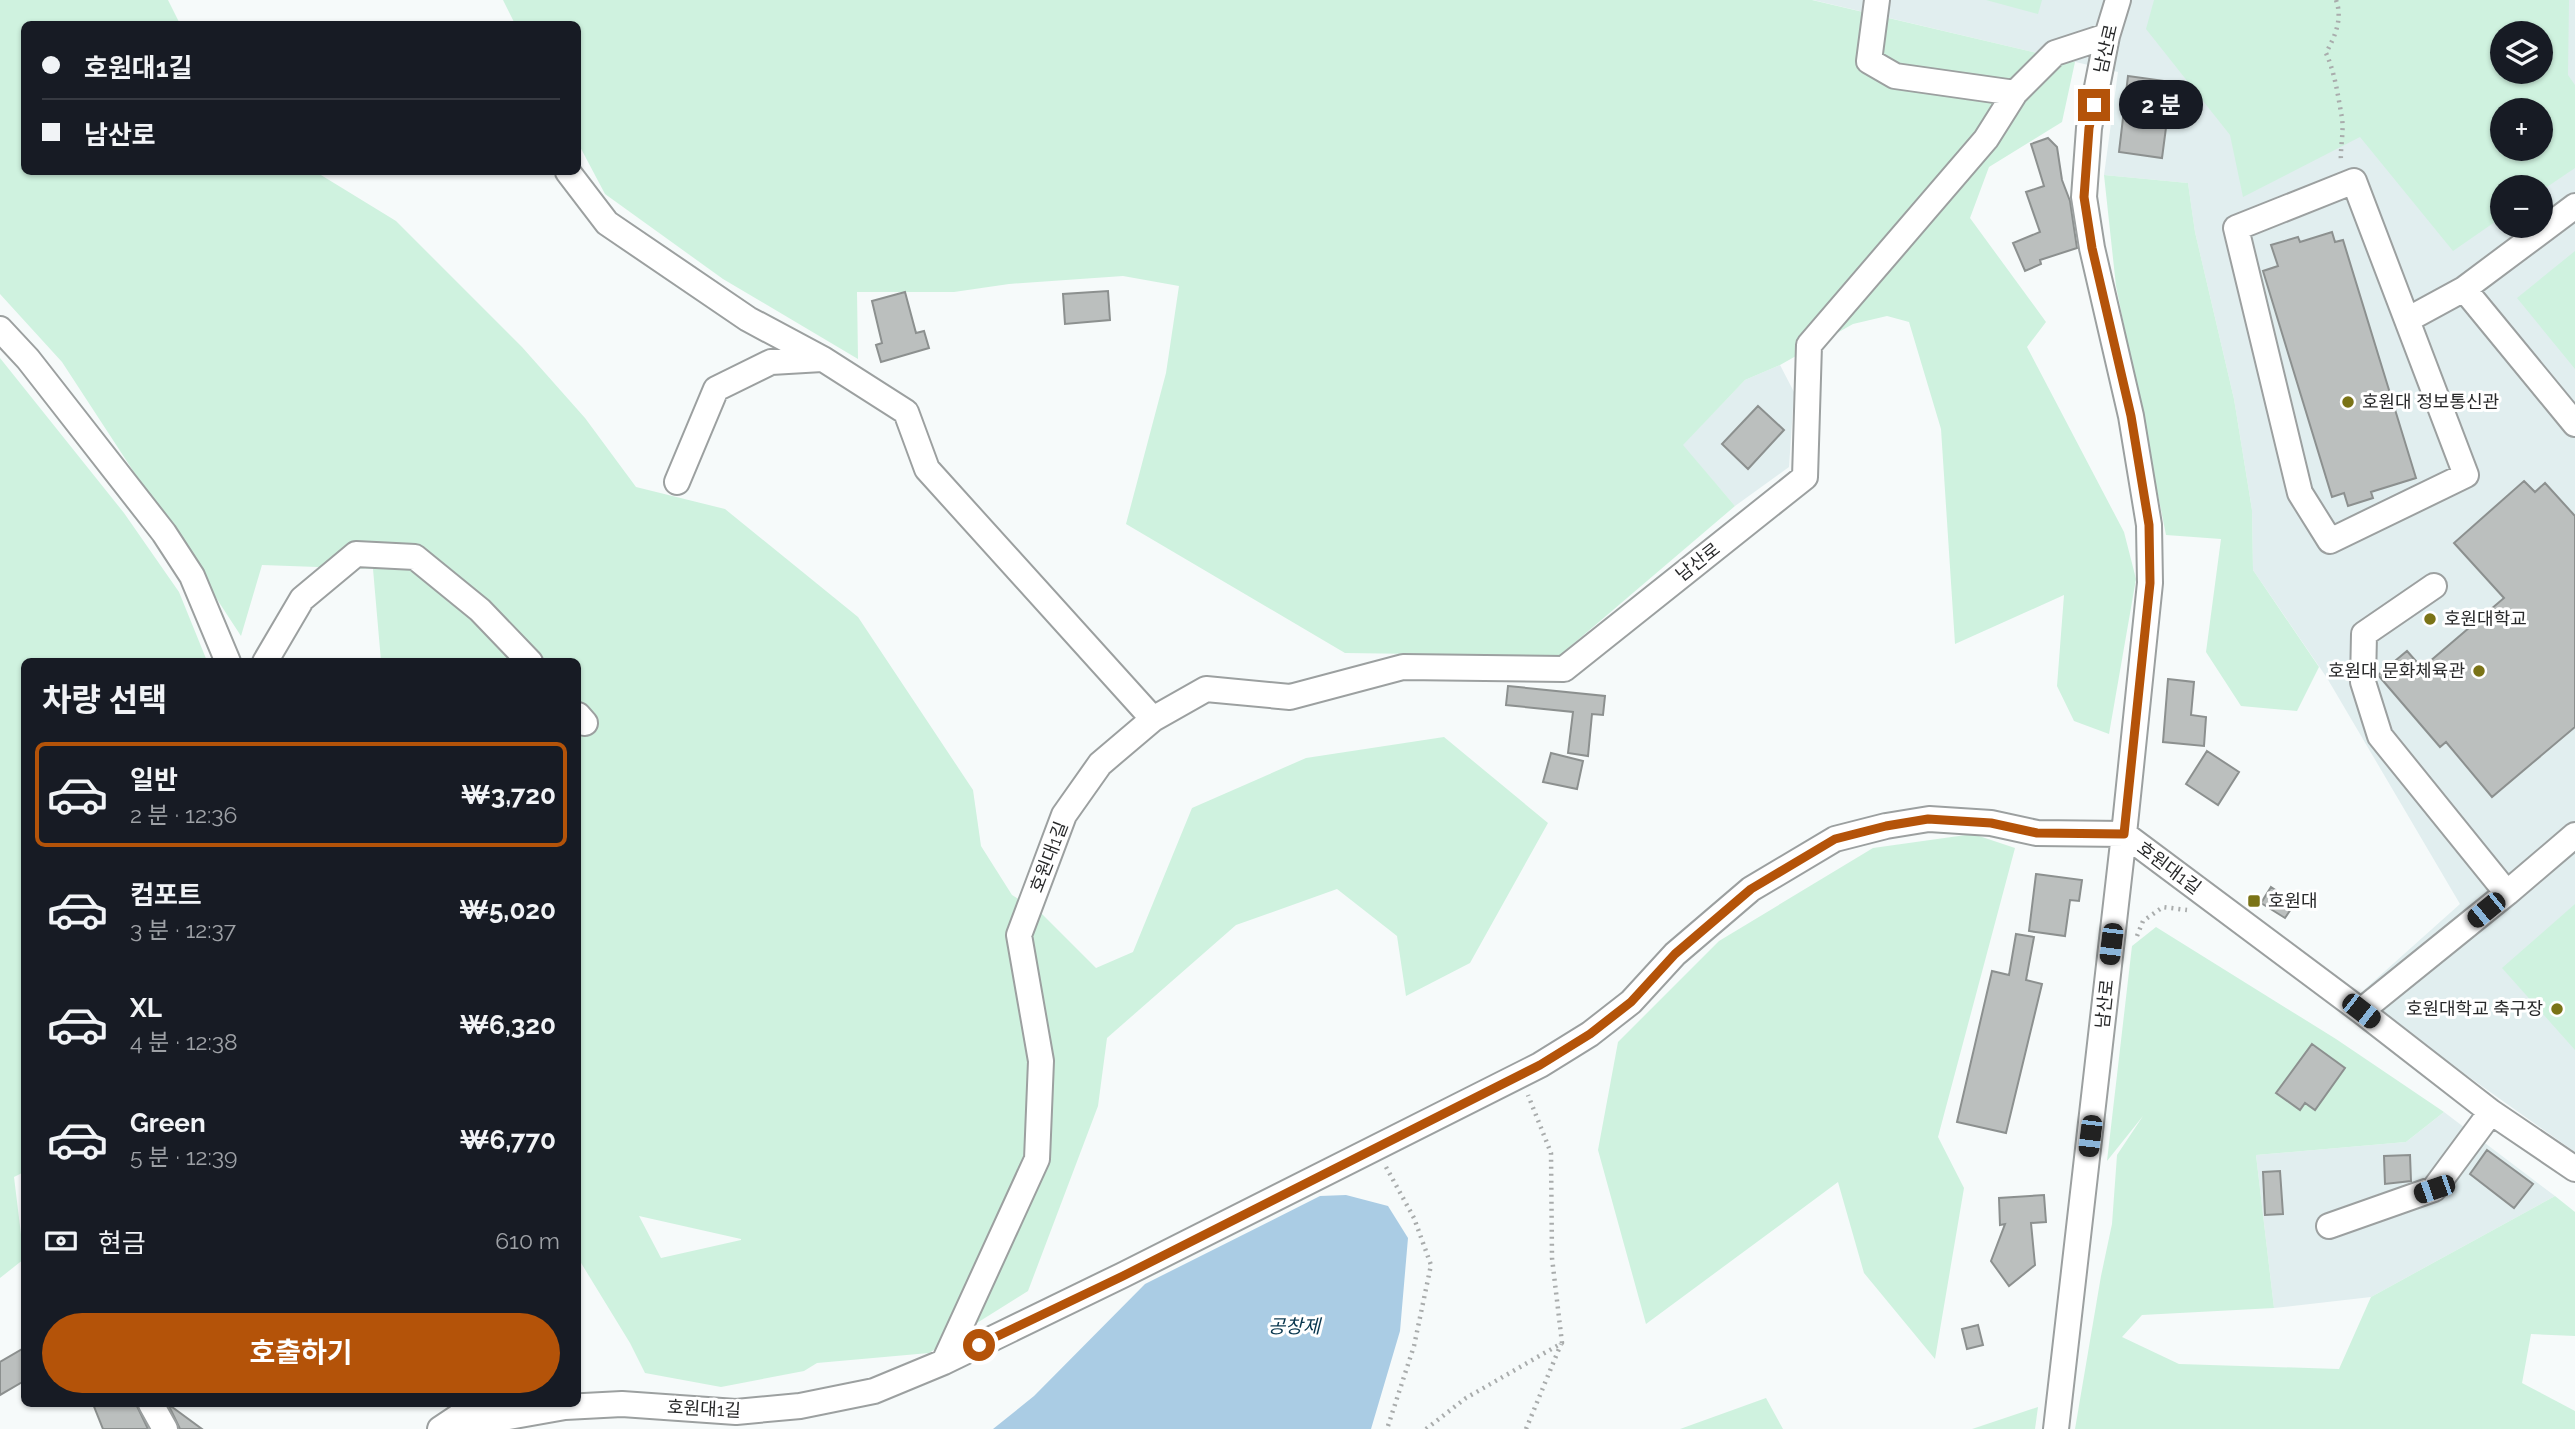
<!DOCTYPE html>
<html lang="ko">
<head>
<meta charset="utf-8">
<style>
	body { margin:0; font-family:Raleway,"Noto Sans KR",sans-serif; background:#242831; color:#f1f3f6; height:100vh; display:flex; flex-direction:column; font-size:26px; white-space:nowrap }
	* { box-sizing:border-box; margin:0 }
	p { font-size:23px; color:#9ea1a6 }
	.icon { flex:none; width:38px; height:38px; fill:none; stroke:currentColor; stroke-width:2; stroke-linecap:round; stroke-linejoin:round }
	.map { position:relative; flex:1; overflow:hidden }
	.sheet { position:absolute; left:21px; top:658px; width:560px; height:749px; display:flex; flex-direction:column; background:#171b24; border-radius:10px; box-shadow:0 2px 5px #0004 }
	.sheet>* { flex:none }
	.banner { position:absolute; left:21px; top:21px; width:560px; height:154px; border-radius:10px; box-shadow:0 2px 5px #0004; display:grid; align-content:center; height:154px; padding:0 21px; background:#171b24 }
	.fabs { position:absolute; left:2490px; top:21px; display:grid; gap:14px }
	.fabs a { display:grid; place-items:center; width:63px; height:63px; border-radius:50%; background:#171b24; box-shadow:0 2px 5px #0004; font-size:35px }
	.end { position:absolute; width:32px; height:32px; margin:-16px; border:9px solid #b45309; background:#fff; box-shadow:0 0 0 4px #fff }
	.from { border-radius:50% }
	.bubble { position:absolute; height:49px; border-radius:24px; background:#171b24; box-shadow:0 2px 5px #0004; font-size:23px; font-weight:700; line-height:49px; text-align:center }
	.car { position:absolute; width:21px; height:42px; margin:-21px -10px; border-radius:9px; box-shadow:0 0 5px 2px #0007; background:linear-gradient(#222 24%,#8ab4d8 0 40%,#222 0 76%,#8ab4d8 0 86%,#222 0) }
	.banner b { display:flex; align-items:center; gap:24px; height:66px; font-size:26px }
	.banner b+b { border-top:2px solid #363941 }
	.banner i { width:18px; height:18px; background:#f1f3f6 }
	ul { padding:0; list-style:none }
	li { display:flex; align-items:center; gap:21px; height:105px; margin:0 14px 10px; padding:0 7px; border:4px solid transparent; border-radius:10px }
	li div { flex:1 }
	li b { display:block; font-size:26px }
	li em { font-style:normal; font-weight:700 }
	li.on { border-color:#b45309 }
	li>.icon { width:63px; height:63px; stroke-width:1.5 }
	h2 { padding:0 21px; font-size:32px; line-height:84px }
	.pay { display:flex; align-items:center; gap:18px; height:77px; padding:0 21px; font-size:26px }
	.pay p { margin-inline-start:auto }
	.cta { display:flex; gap:14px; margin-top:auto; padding:14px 21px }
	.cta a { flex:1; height:80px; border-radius:42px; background:#b45309; color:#fff; font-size:28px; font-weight:700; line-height:80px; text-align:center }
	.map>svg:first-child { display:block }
	.built { fill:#e1eeef; fill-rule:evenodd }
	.green { fill:#cff2df; fill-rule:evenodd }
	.water { fill:#aacce4 }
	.building { fill:#bbbfbe; stroke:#8c908f; stroke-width:2 }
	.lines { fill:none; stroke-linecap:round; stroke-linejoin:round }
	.minor-casing { stroke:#9ca0a0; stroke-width:28 }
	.path { stroke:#a9acac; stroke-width:4.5; stroke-dasharray:2 5; stroke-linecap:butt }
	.minor { stroke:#fff; stroke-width:24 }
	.route { stroke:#b45309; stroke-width:9 }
	.poi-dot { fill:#7a7316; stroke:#fff; stroke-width:2.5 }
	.labels { text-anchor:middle; stroke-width:6; stroke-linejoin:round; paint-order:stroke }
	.street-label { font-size:18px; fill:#28292a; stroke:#fff }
	.poi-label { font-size:18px; fill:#28292a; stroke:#fff; text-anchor:start }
	.water-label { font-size:19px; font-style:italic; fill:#07354d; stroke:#fff }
</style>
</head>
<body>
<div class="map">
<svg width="2575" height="1429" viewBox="0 0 2575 1429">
	<rect width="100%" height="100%" fill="#f6fafa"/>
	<path class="built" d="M1813 0H2575V1152L2356 997 2460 904 2327 678 2253 570 2252 510 2234 399 2195 232 2188 183 2104 175 2118 72ZM2502 33H2541V72H2502ZM2502 110H2541V149H2502ZM2502 187H2541V226H2502Z
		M1780 365 1794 392 1789 467 1735 506 1682 445 1745 380Z
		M2444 1112 2555 1196 2371 1297 2274 1308 2256 1155 2406 1142Z"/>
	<path class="green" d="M0 0H168L180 24H24V172H316L396 221 522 347 585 418 636 487 725 509 858 617 973 790 981 846 1012 895 1041 913 1096 968 1133 952 1192 808 1306 758 1444 737 1548 823 1470 963 1406 996 1397 936 1337 889 1236 925 1107 1038 1098 1106 1028 1291 929 1353 817 1363 804 1371 721 1387 645 1373 630 1343 578 1258V662L381 661 373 569 262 565 241 636 62 362 0 294ZM639 1216 741 1239V1240L661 1258Z
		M503 0H1812L2075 62 2062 122 1989 167 1970 218 2046 322 2027 347 2124 532 2136 579 2109 734 2074 721 2057 686 2064 595 1955 644 1941 429 1909 322 1887 316 1853 324 1780 365 1745 380 1683 445 1735 506 1559 656 1345 653 1126 524 1166 373 1179 286 1123 276 1009 284 954 292H857L858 359 723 279 605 194 578 143V24H515Z
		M1986 0H2042L2038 14Z
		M2154 0H2569L2568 75 2575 85V168L2541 191V187H2502V217L2453 251 2360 137 2243 197 2230 135 2146 29ZM2502 33H2541V72H2502ZM2502 110H2541V149H2502Z
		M2104 175 2188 183 2195 232 2234 399 2252 510 2253 570 2319 667 2297 711 2241 706 2206 652 2221 539 2166 535 2116 286Z
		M2575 251V369L2517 298Z
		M0 358 124 513 179 592 207 661 24 662V1172L14 1177 24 1259 0 1278Z
		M1973 834 2015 848 1938 1137 1964 1188 1935 1359 1864 1273 1838 1182 1646 1324 1598 1150 1618 1042 1719 941 1873 848Z
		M2575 904V1050L2502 968Z
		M2156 927 2336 1039 2444 1112 2406 1142 2256 1155 2274 1308 2142 1315 2122 1337 2179 1364 2339 1369 2371 1297 2555 1196 2575 1212V1336L2531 1334 2522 1383 2575 1411V1429H2075L2101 1276 2112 1224 2117 1155 2143 1116 2107 1161 2132 946Z
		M1766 1398 1783 1429H1680Z
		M2038 1407 2035 1429H1972Z"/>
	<path class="water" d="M1346 1195 1388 1206 1408 1238 1400 1331 1371 1429H993L1034 1396 1145 1284 1320 1196Z"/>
	<path class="building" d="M2128 76 2172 82 2162 158 2119 152Z
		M2048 138 2057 147 2062 180 2070 201 2077 248 2040 260 2041 264 2025 271 2013 243 2040 232 2026 192 2044 186 2031 144Z
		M2332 232 2335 242 2343 240 2416 478 2371 492 2373 498 2348 506 2344 493 2332 497 2263 271 2278 266 2271 245 2298 237 2300 242Z
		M1108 291 1110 320 1065 324 1063 294Z
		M905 292 916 333 924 331 929 348 881 362 876 345 882 343 872 301Z
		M1758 406 1784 430 1748 469 1722 444Z
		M2524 481 2535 492 2545 483 2575 516V727L2492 797 2446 742 2440 747 2378 675 2407 651 2422 668 2504 598 2454 543Z
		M2168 679 2194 682 2191 715 2206 717 2204 746 2163 742Z
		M1508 686 1605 696 1603 715 1592 714 1588 756 1568 753 1573 712 1506 705Z
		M2207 751 2239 772 2218 805 2186 784Z
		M1551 753 1583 761 1577 789 1543 782Z
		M2036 874 2082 880 2079 901 2070 900 2065 936 2029 931Z
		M2271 887 2295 903 2285 918 2261 903Z
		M2016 934 2034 937 2026 980 2042 984 2006 1133 1957 1122 1992 971 2009 975Z
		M2312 1044 2345 1068 2315 1110 2305 1103 2300 1110 2276 1093Z
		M2487 1150 2533 1184 2514 1208 2470 1174Z
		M2410 1155 2411 1181 2385 1184 2384 1156Z
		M2280 1171 2283 1214 2265 1215 2263 1172Z
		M2044 1195 2046 1222 2031 1223 2035 1265 2009 1286 1991 1261 2005 1224 2000 1225 1999 1198Z
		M1978 1325 1983 1345 1967 1349 1962 1329Z
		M24 1348V1381L0 1395V1362Z
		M93 1404H136L148 1429H103Z
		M168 1404 202 1429H180Z"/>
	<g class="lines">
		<defs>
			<path id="minor" d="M1877 0 1869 61 1895 76 2015 93 2055 53 2107 36
				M568 172 607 223 748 319 823 359 906 412 927 469 1153 719
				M2354 181 2466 475 2330 541 2300 493 2236 228Z
				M2464 289 2575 424
				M2407 320 2464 289 2575 206
				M0 329 28 359 164 533 192 576 228 662
				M677 482 716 389 771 362 822 359
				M2434 586 2364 634 2363 682 2380 736 2507 893
				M265 662 302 599 356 554 415 557 480 610 530 662
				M578 715 585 723
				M2361 1011 2507 893 2575 835
				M2329 1226 2434 1189 2491 1112
				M944 1362 1037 1159 1041 1061 1019 935 1064 815 1100 764 1153 719 1206 689 1290 697 1403 667 1564 669 1805 477 1809 345 1986 139 2015 93
				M151 1404 165 1429
				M458 1417 497 1419 565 1407 622 1404 736 1412 800 1406 874 1391 944 1362 1123 1275 1540 1065 1590 1034 1631 1002 1675 954 1751 889 1835 839 1886 826 1929 819 1991 823 2037 833 2124 834 2361 1011 2491 1112 2575 1169
				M440 1429 458 1417
				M2056 1429 2124 834 2150 583 2149 525 2131 416 2092 248 2084 197 2089 128 2107 36 2118 0"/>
		</defs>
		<use href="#minor" class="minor-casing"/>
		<path class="path" d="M2336 0C2343 19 2335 36 2326 53 2335 73 2338 96 2342 118 2344 132 2340 148 2341 163
			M2137 936 2143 921 2163 907 2187 910
			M1386 1167 1414 1218 1431 1265 1414 1346 1387 1429
			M1426 1429 1466 1398 1562 1343 1552 1258 1551 1153 1528 1095
			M1526 1429 1561 1344"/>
		<use href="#minor" class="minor"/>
	</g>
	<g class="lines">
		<path class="route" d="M979 1345 1123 1276 1540 1065 1590 1034 1631 1002 1675 954 1751 889 1835 839 1886 826 1928 819 1991 823 2037 833 2124 834 2150 583 2149 525 2131 416 2092 248 2084 197 2089 128 2094 105"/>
	</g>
	<g class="poi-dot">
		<circle cx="2348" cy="402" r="7"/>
		<circle cx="2430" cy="619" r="7"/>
		<circle cx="2479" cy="671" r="7"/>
		<rect x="2247" y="894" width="14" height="14" rx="3.5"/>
		<circle cx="2557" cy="1009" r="7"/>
	</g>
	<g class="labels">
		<g class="street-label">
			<text transform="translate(2106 49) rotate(-77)" y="6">남산로</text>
			<text transform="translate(1698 562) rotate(-38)" y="6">남산로</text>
			<text transform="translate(1049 857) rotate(-69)" y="6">호원대1길</text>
			<text transform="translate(2169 868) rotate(37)" y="6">호원대1길</text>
			<text transform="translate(2105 1004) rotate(-84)" y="6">남산로</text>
			<text transform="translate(704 1409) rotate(3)" y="6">호원대1길</text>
		</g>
		<g class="poi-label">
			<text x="2362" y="408">호원대 정보통신관</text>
			<text x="2444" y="625">호원대학교</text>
			<text x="2465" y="677" text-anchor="end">호원대 문화체육관</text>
			<text x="2268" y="907">호원대</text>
			<text x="2543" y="1015" text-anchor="end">호원대학교 축구장</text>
		</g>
		<g class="water-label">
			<text x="1294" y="1333">공창제</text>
		</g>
	</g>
</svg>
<div class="fabs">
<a><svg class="icon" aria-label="layers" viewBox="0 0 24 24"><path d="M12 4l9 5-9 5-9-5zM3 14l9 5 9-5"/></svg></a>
<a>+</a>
<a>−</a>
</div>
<i class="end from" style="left:979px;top:1345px"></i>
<i class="end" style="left:2094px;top:105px"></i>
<div class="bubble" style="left:2119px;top:80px;width:84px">2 분</div>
<i class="car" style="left:2486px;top:910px;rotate:231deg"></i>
<i class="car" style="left:2111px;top:944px;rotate:187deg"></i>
<i class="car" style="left:2361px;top:1011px;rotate:128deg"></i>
<i class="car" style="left:2090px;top:1136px;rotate:187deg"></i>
<i class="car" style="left:2434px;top:1189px;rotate:251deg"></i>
<div class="banner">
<b><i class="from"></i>호원대1길</b>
<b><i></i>남산로</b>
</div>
<section class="sheet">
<h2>차량 선택</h2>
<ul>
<li class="on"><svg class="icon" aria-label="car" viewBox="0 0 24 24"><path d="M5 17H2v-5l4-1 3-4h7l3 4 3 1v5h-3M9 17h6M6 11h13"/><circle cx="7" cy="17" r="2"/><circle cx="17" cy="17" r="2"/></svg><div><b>일반</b><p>2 분 · 12:36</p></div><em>₩3,720</em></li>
<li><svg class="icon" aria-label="car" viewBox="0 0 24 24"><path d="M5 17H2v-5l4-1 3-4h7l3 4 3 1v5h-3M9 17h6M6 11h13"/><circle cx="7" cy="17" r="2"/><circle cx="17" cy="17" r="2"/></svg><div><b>컴포트</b><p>3 분 · 12:37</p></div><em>₩5,020</em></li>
<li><svg class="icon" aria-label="car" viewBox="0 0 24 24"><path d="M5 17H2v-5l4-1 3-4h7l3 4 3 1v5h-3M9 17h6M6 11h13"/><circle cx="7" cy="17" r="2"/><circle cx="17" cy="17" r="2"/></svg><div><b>XL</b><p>4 분 · 12:38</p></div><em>₩6,320</em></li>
<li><svg class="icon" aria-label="car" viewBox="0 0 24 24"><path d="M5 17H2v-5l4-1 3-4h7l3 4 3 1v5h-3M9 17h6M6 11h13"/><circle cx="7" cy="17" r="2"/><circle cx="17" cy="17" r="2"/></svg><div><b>Green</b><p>5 분 · 12:39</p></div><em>₩6,770</em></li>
</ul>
<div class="pay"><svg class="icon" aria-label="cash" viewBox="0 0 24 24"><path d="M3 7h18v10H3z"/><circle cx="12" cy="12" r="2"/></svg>현금<p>610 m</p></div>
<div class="cta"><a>호출하기</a></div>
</section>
</div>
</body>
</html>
